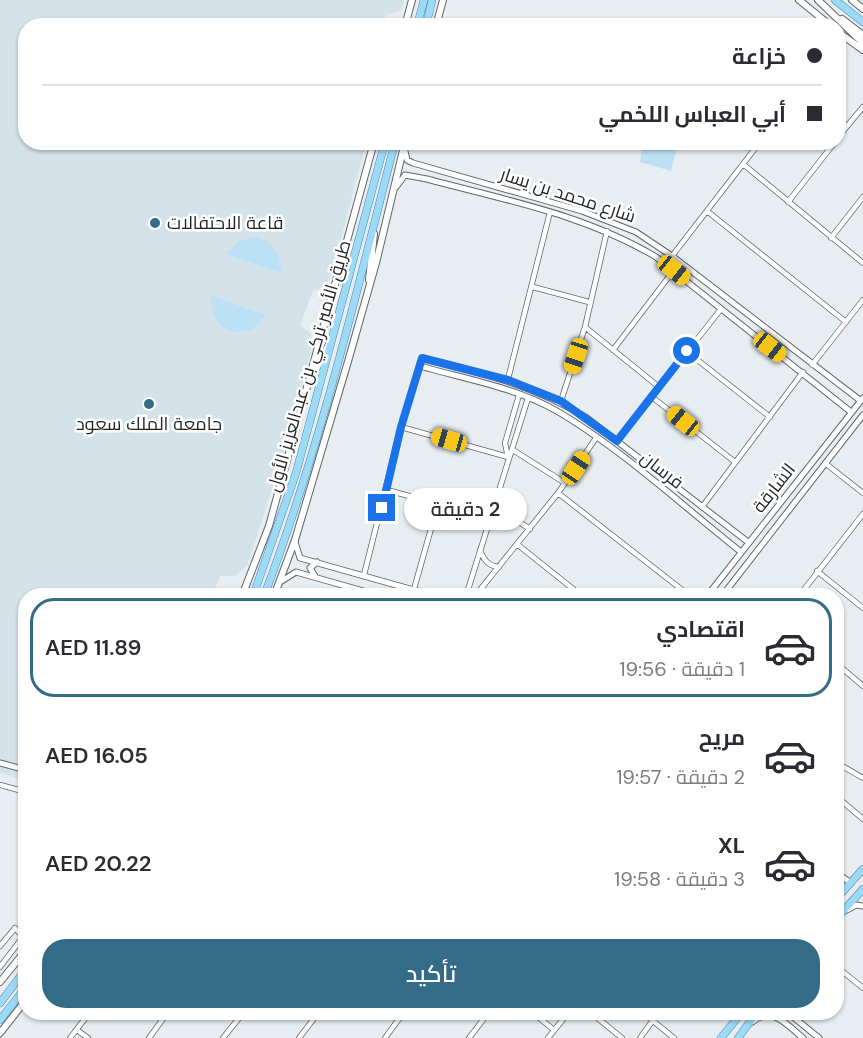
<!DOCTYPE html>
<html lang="ar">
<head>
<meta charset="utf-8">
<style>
	body { margin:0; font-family:"DM Sans",Cairo,sans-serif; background:#f2f2f3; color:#2b2b33; direction:rtl; height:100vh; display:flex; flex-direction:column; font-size:22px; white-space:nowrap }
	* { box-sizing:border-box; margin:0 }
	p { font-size:20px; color:#7c7c81 }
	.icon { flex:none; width:33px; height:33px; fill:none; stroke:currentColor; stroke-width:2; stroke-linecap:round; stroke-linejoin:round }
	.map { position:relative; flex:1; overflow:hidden; direction:ltr }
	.sheet { position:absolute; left:18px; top:588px; width:826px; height:432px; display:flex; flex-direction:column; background:#fff; border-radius:24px; box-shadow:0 2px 4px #0004; direction:rtl }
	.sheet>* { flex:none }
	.banner { position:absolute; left:18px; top:18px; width:828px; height:132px; border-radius:24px; box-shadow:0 2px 4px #0004; direction:rtl; display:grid; align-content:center; height:132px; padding:0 24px; background:#fff }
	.end { position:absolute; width:27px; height:27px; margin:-14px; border:8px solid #1a73e8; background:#fff; box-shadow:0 0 0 3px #fff }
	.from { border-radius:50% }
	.bubble { position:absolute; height:42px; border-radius:21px; background:#fff; box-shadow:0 2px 4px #0004; font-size:20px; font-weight:600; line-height:42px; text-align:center; direction:rtl }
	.car { position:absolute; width:18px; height:36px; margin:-18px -9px; border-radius:8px; box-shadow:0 0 4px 2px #0007; background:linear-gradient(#f5c518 24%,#345 0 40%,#f5c518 0 76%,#345 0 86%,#f5c518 0) }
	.banner b { display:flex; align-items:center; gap:21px; height:57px; font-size:22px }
	.banner b+b { border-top:2px solid #e1e1e2 }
	.banner i { width:15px; height:15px; background:#2b2b33 }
	ul { padding:10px 0 0; list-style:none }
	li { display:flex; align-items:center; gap:18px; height:99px; margin:0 12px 9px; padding:0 12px; border:3px solid transparent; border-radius:24px }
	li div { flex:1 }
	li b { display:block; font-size:22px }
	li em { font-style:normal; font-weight:600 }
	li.current { border-color:#346b86 }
	li>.icon { width:54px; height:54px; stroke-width:1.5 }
	.button { display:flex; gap:12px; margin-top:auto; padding:12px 24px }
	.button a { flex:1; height:69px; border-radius:24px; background:#346b86; color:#fff; font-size:24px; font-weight:600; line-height:69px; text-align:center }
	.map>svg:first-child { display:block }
	.built { fill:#d4e2ea }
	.green { fill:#bde1f4 }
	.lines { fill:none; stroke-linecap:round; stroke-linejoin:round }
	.minor-casing { stroke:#606568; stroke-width:6 }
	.tertiary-casing { stroke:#606568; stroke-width:7 }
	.secondary-casing { stroke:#606568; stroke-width:8 }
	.primary-casing { stroke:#4789a9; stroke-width:8 }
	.minor { stroke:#fff; stroke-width:4.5 }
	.tertiary { stroke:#fff; stroke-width:5 }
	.secondary { stroke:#fff; stroke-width:6 }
	.primary { stroke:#9ddaf7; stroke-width:7 }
	.route { stroke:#1a73e8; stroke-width:8 }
	.poi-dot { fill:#346b86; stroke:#fff; stroke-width:2 }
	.labels { text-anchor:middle; stroke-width:5; stroke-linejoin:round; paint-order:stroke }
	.street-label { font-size:18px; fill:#1f2123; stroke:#fff }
	.poi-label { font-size:18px; fill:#1f2123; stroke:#fff; text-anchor:start }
</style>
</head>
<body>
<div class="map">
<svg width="863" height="1038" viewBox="0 0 863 1038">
	<rect width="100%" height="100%" fill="#e7edf1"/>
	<path class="built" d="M0 0H404L401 10 386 15 382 25 26 26V142L366 143 331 277 323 287 313 291 300 325 311 334V352L283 455 248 564 235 576H220L213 595 26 596 25 780 0 773Z"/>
	<path class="green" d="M643 143H678L671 171 640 162Z
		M254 237C275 240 280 254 281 273L226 254 239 241Z
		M211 296 266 315 252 330 232 332C215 325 212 312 211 296Z"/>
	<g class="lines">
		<defs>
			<path id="minor" d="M838 137 863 107
				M743 164 863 263
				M788 202 835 142
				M707 211 846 322
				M831 238 863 197
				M672 256 760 142
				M533 287 589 302
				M585 327 659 387
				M613 350 674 270
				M686 351 770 417
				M812 365 863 300
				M508 379 550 212
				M652 397 735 462
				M561 401 585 327 607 231
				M401 427 508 457
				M617 441 721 309
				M513 450 565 483
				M508 457 505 443 519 395
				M825 463 863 493
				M387 490 490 518
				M558 493 690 596
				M494 506 530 529
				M702 507 803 372
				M518 545 582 596
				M480 550C484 560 488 566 499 567
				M817 571 863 608
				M364 575 401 427 420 366
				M414 589 438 504
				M466 596 528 398
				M475 596 558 493 596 438
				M799 596 863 514
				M837 664 863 686
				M837 763 863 778
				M0 785 26 792
				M837 797 863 819
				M0 946 15 928 23 937
				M0 967 26 933
				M837 967 863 988
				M532 1012 554 1030
				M590 1012 622 1038
				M642 1012 674 1038
				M77 1030 88 1038
				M70 1038 90 1012
				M149 1038 168 1012
				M223 1038 244 1012
				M299 1038 319 1012
				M385 1038 404 1012
				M469 1038 489 1012
				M548 1038 569 1012
				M640 1038 659 1012"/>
			<path id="tertiary" d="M404 147 407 160 413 163 582 211 636 232 672 256 861 401
				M396 187 405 175 427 179C505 200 586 215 656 257L851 412
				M295 542 300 558 435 596
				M741 552C684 507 618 446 555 410 514 387 465 379 420 366L422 358C480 372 536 386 587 418L748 542
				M315 576 310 568 317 562
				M280 582 296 572 381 596
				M707 596 863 398
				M722 596 863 415
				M0 763 26 770
				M837 873 851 883
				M847 910 856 905 863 906
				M787 1012 819 1038
				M752 1022C772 1005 787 1025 803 1038"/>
			<path id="secondary" d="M799 0 831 26
				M818 0 863 43
				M852 0 863 9
				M842 19 863 35
				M405 26 412 0
				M436 26 443 0
				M838 32 863 50
				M369 280 374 234
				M313 375 329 344
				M242 596 269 526 374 142
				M274 596 295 540 349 358 376 263 405 142
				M0 982 26 950
				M0 1033 26 1000"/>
			<path id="primary" d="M835 0 863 22
				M417 26 424 0
				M426 26 432 0
				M253 596 296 473 385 142
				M264 596C320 449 356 294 395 142
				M837 898 863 869
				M837 918 863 889
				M0 1003 26 969
				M0 1020 26 987
				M721 1038 742 1012
				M738 1038 757 1012"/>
		</defs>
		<use href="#minor" class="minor-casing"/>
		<use href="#tertiary" class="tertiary-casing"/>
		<use href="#secondary" class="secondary-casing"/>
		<use href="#primary" class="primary-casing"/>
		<use href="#minor" class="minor"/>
		<use href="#tertiary" class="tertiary"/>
		<use href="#secondary" class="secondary"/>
		<use href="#primary" class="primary"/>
	</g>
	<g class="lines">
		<path class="route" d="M382 508 401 427 422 358 508 380 561 401 617 441 687 351"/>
	</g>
	<g class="poi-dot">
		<circle cx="155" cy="223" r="6"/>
		<circle cx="149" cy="404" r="6"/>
	</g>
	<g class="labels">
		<g class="street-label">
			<text transform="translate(568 195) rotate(18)" y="6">شارع محمد بن يسار</text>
			<text transform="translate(309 366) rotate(-74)" y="6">طريق الأمير تركي بن عبدالعزيز الأول</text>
			<text transform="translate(662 470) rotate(38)" y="6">فرسان</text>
			<text transform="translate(774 488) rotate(-52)" y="6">الشارقة</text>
		</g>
		<g class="poi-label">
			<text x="167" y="229">قاعة الاحتفالات</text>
			<text x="149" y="430" text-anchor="middle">جامعة الملك سعود</text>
		</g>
	</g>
</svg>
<i class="end from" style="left:687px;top:351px"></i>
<i class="end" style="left:382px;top:508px"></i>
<div class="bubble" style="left:404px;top:488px;width:123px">2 دقيقة</div>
<i class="car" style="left:674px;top:270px;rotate:129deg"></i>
<i class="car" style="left:770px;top:347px;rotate:128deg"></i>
<i class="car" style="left:576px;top:356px;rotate:198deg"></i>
<i class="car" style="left:683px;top:421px;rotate:309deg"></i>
<i class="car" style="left:449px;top:440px;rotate:286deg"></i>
<i class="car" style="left:576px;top:468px;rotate:34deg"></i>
<div class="banner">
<b><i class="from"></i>خزاعة</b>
<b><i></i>أبي العباس اللخمي</b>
</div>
<section class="sheet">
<ul>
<li class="current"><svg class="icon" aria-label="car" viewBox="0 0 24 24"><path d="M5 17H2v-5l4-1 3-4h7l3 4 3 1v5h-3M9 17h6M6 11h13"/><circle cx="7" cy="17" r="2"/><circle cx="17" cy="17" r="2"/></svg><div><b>اقتصادي</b><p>1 دقيقة · 19:56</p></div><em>AED 11.89</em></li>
<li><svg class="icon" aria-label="car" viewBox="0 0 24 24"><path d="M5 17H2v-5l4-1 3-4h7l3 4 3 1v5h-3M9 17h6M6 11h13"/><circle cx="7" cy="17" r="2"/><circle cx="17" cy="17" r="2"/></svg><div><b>مريح</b><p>2 دقيقة · 19:57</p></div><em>AED 16.05</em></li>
<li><svg class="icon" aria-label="car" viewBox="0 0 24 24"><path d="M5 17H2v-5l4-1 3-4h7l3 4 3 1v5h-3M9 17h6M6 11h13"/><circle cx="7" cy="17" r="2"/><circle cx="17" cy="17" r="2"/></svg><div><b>XL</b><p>3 دقيقة · 19:58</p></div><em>AED 20.22</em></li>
</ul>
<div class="button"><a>تأكيد</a></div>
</section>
</div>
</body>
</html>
